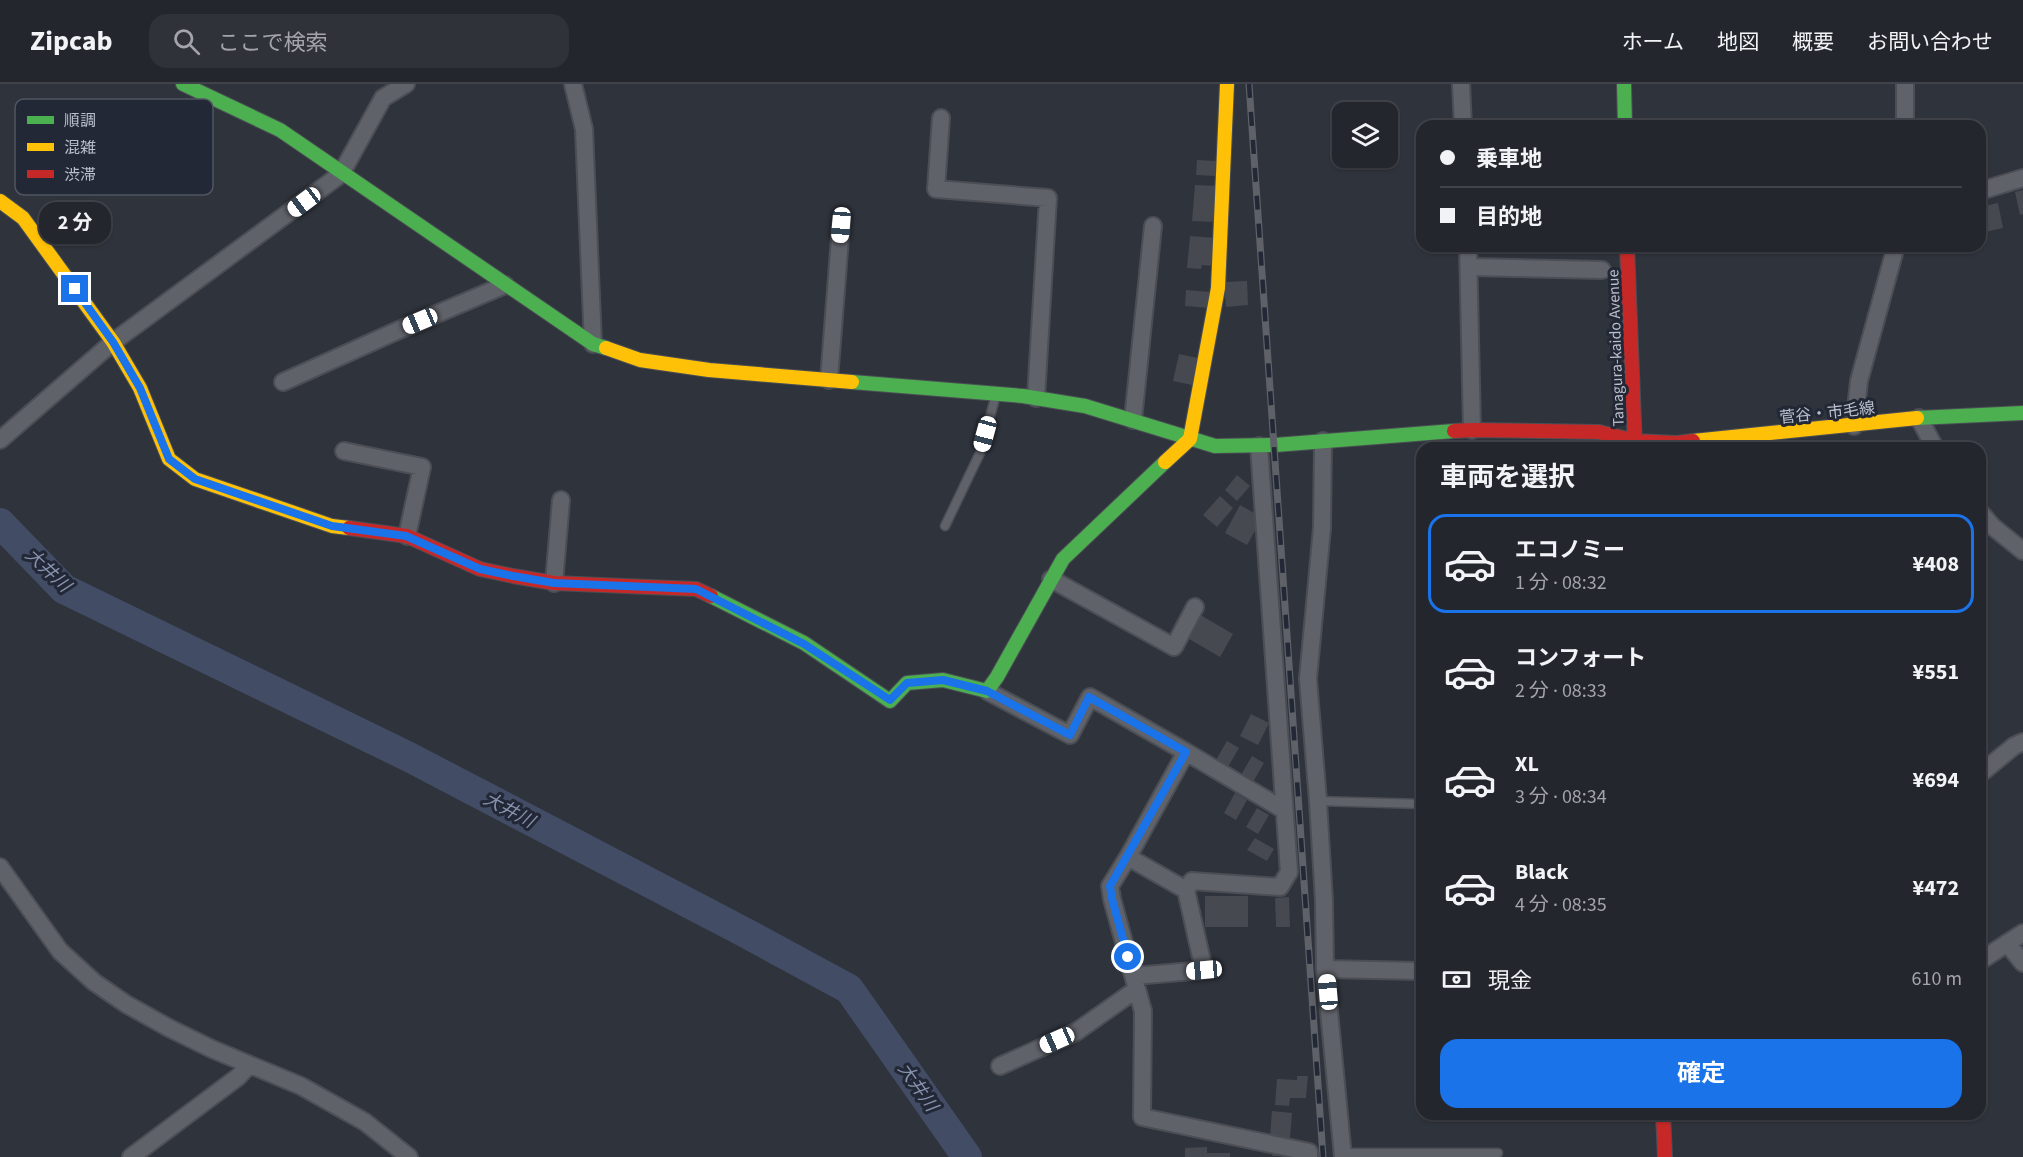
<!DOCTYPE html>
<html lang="ja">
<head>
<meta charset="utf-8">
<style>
	body { margin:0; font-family:"Source Sans 3","Noto Sans JP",sans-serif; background:#2f3239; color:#f1f3f6; height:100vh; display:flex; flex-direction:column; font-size:22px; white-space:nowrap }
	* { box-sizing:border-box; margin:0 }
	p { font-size:20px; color:#a3a5aa }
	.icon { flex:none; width:33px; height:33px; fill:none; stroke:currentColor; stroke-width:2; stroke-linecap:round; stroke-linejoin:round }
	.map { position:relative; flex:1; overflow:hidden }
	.side { position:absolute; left:1416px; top:358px; width:570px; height:678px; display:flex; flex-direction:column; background:#23262d; border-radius:18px; box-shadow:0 2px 4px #0004,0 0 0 2px #404349 }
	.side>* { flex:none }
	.banner { position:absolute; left:1416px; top:36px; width:570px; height:132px; border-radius:18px; box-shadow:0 2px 4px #0004,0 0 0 2px #404349; display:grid; align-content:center; height:132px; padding:0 24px; background:#23262d }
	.controls { position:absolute; left:1332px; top:18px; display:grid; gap:12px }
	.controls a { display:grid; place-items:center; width:66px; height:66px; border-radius:12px; background:#23262d; box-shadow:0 2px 4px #0004,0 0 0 2px #404349; font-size:30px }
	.end { position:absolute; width:27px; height:27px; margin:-14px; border:8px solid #1a73e8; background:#fff; box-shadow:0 0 0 3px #fff }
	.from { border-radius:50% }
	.bubble { position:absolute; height:42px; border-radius:18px; background:#23262d; box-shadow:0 2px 4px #0004,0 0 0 2px #404349; font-size:20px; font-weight:700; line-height:42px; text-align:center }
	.car { position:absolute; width:18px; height:36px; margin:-18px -9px; border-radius:8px; box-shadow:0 0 4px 2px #0007; background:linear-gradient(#fff 24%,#345 0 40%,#fff 0 76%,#345 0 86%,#fff 0) }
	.banner b { display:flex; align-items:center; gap:21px; height:57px; font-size:22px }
	.banner b+b { border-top:2px solid #404349 }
	.banner i { width:15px; height:15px; background:#f1f3f6 }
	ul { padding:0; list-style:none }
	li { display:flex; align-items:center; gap:18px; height:99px; margin:0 12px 9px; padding:0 12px; border:3px solid transparent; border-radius:18px }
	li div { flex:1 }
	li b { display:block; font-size:22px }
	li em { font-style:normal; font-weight:700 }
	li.selected { border-color:#1a73e8 }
	li>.icon { width:54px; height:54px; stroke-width:1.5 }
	h2 { padding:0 24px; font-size:27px; line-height:72px }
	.pay { display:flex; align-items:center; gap:15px; height:66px; padding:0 24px; font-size:22px }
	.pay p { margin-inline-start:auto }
	.primary-button { display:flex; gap:12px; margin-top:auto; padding:12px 24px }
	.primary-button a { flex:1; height:69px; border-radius:18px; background:#1a73e8; color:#fff; font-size:24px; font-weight:700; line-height:69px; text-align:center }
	header { display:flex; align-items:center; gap:36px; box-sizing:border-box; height:84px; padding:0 30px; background:#23262d; border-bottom:2px solid #404349 }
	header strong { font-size:28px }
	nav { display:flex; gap:33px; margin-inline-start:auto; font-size:21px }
	.search { width:420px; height:54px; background:#2f3239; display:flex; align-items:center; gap:15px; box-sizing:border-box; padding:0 21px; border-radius:18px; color:#a3a5aa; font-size:22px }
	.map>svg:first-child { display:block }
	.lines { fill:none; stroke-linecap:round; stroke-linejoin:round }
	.river { stroke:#424c65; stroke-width:30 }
	.building { fill:#464950 }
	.lane-casing { stroke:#4b4e54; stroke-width:11 }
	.street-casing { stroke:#4b4e54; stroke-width:20 }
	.fast-casing { stroke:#4b4e54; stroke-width:16 }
	.slow-casing { stroke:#4b4e54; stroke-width:16 }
	.jam-casing { stroke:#4b4e54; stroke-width:16 }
	.lane { stroke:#60626a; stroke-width:8 }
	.street { stroke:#60626a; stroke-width:16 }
	.fast { stroke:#4caf50; stroke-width:14 }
	.slow { stroke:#ffc107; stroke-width:14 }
	.jam { stroke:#c62828; stroke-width:14 }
	.rail-casing { stroke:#5e6168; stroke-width:7 }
	.rail { stroke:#232836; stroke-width:4.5; stroke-dasharray:14; stroke-linecap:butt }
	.route { stroke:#1a73e8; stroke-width:8 }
	.labels { text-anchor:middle; stroke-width:6; stroke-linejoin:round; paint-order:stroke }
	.street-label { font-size:16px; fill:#bbbfcb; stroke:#232836 }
	.water-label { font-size:18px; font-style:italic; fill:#8692ae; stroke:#232836 }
	.key { fill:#232836; stroke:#515563; stroke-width:1.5 }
	.key-label { font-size:16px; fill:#bbbfcb }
</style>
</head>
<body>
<header>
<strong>Zipcab</strong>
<div class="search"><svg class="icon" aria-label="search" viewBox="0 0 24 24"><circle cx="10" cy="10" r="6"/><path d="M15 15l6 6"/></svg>ここで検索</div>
<nav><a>ホーム</a><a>地図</a><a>概要</a><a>お問い合わせ</a></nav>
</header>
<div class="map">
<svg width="2023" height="1073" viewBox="0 0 2023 1073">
	<rect width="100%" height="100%" fill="#2f333c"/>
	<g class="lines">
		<path class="river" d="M0 439 64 505 409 673 742 847 849 905 967 1073"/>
	</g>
	<path class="building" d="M1197 76 1216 77 1215 92 1196 91Z
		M1195 101 1218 102 1216 138 1192 137Z
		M2023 106V130L2020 131 2015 108Z
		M1998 119 2003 144 1980 149V123Z
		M1190 152 1216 154 1214 182 1202 181 1201 185 1187 184Z
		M1247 197 1248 221 1226 223 1224 198Z
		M1186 206 1210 208 1209 224 1185 222Z
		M1179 270 1198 274 1192 301 1173 297Z
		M1237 391 1250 402 1237 417 1225 406Z
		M1220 412 1233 424 1217 443 1203 431Z
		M1240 421 1258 431 1255 435 1260 438 1247 461 1225 449Z
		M1197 529 1233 550 1220 573 1184 552Z
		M1251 630 1269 639 1258 661 1240 652Z
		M1227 657 1239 664 1228 683 1216 676Z
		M1252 672 1264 679 1253 698 1241 691Z
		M1235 709 1247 716 1236 736 1224 729Z
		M1257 724 1269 731 1258 750 1246 743Z
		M1255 754 1274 765 1267 777 1247 766Z
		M1205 812H1248V843H1205Z
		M1289 813 1290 843H1276L1275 814Z
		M1297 992H1308L1306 1014H1290L1289 1022 1275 1021 1277 995 1297 996Z
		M1272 1027 1292 1029 1290 1054 1270 1053Z
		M1207 1063V1069H1230V1073H1185V1064Z
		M1274 1064 1295 1073 1272 1072Z"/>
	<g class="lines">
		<defs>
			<path id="lane" d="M945 442 980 369 996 311
				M1318 717 1422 720
				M1342 1069H1498"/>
			<path id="street" d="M573 0 584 45 593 260
				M1461 0 1463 42
				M1905 0V42
				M941 34 936 105 1048 114 1036 314
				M1980 107 2023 94
				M1468 162 1472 346
				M1469 183 1602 186
				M829 296 841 141
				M283 298 399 246 505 201
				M1919 334 1935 364
				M1133 336 1153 142
				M1854 342 1859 297 1896 162
				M0 356 113 258 341 90 383 14 406 0
				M1323 357 1322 444 1308 595 1318 717 1324 817 1325 885 1343 1073
				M1259 362 1289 788 1280 803 1192 797 1186 806 1128 773 1186 668 1284 726
				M344 367 422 383 407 452
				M1980 428 1992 442 2023 467
				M1051 495 1174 563 1195 523
				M554 499 561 416
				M987 607 1070 651 1090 613 1186 668
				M1980 690 2014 662 2023 658
				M1128 773 1110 802 1112 815 1143 927 1142 1033 1309 1068V1073
				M0 783 60 867 94 898 126 920 169 944 212 965 301 1002 365 1038 409 1073
				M2007 859 2023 879
				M1980 877 2023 849
				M1325 885 1422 887
				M1134 892 1204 886 1186 806
				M1000 982 1076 948 1137 905
				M131 1073 238 993 249 981"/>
			<path id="fast" d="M183 0 280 46 593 260 606 264
				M1624 0 1625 42
				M852 298 1023 312 1085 322 1215 362 1275 361 1454 347
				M1917 334 2023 329
				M711 512 804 559 890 617 907 599 943 596 987 607 997 593 1063 475 1165 378"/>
			<path id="slow" d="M0 117 23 134 113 258 140 304 169 375 195 395 332 442 349 444
				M606 264 640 276 709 286 852 298
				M1693 357 1917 334
				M1165 378 1190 355 1218 204 1227 0"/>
			<path id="jam" d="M1627 162 1635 364
				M1454 347 1472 346 1599 348 1635 357 1677 359 1693 357
				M349 444 407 452 480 485 513 492 554 499 696 505 711 512
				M1663 1030 1665 1073"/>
		</defs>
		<use href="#lane" class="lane-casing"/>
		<use href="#street" class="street-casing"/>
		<use href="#fast" class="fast-casing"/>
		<use href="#slow" class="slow-casing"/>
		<use href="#jam" class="jam-casing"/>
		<use href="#lane" class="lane"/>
		<use href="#street" class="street"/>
		<use href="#fast" class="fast"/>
		<use href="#slow" class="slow"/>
		<use href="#jam" class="jam"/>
		<defs>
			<path id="rail" d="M1249 0 1323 1073"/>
		</defs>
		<use href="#rail" class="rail-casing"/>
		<use href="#rail" class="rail"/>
	</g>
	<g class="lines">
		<path class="route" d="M75 205 113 258 140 304 169 375 195 395 332 442 406 452 480 485 513 492 554 499 696 505 804 560 890 616 907 599 943 596 987 607 1070 651 1089 613 1186 668 1110 802 1112 815 1128 873"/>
	</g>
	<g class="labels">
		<g class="street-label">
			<text transform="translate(1615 264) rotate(-92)" y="6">Tanagura-kaido Avenue</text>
			<text transform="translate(1827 328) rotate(-6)" y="6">菅谷・市毛線</text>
		</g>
		<g class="water-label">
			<text transform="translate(48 486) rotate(43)" y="6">大井川</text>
			<text transform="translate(509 726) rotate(28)" y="6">大井川</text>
			<text transform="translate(918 1003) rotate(55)" y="6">大井川</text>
		</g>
	</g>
	<rect x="15" y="15" width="198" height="96" rx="9" class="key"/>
	<rect x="27" y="32" width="27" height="8" fill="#4caf50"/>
	<rect x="27" y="59" width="27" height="8" fill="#ffc107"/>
	<rect x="27" y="86" width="27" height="8" fill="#c62828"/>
	<g class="key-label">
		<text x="64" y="42">順調</text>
		<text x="64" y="69">混雑</text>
		<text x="64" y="96">渋滞</text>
	</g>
</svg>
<div class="controls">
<a><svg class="icon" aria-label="layers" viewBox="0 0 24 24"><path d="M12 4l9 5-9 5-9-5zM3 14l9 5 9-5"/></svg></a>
</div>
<i class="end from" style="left:1128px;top:873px"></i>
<i class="end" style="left:75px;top:205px"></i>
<div class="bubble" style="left:39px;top:118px;width:72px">2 分</div>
<i class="car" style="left:304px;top:118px;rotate:233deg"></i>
<i class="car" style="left:841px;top:141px;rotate:185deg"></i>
<i class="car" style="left:420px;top:237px;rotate:247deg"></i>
<i class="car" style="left:985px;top:350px;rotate:195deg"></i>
<i class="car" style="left:1204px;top:886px;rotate:265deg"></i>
<i class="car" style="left:1328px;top:908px;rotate:355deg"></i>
<i class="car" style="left:1057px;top:956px;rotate:246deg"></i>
<div class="banner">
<b><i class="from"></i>乗車地</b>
<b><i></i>目的地</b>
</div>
<section class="side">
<h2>車両を選択</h2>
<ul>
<li class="selected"><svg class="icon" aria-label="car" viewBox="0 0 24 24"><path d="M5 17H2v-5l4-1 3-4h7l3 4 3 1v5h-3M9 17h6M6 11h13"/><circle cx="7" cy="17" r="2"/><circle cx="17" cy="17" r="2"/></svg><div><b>エコノミー</b><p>1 分 · 08:32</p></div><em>¥408</em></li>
<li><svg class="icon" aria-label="car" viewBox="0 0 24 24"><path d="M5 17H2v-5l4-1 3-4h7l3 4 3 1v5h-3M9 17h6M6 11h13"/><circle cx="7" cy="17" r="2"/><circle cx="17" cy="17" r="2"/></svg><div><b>コンフォート</b><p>2 分 · 08:33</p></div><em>¥551</em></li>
<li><svg class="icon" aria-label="car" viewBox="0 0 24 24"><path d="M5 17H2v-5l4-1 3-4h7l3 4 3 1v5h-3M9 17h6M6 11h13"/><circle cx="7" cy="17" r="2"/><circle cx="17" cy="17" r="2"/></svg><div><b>XL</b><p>3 分 · 08:34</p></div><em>¥694</em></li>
<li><svg class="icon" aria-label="car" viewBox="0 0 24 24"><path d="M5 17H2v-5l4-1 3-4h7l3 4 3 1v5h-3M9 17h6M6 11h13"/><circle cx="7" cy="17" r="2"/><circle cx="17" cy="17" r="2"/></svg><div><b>Black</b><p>4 分 · 08:35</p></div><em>¥472</em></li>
</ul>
<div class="pay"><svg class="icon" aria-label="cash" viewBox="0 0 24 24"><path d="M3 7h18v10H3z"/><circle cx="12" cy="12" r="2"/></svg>現金<p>610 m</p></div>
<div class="primary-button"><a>確定</a></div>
</section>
</div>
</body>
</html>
